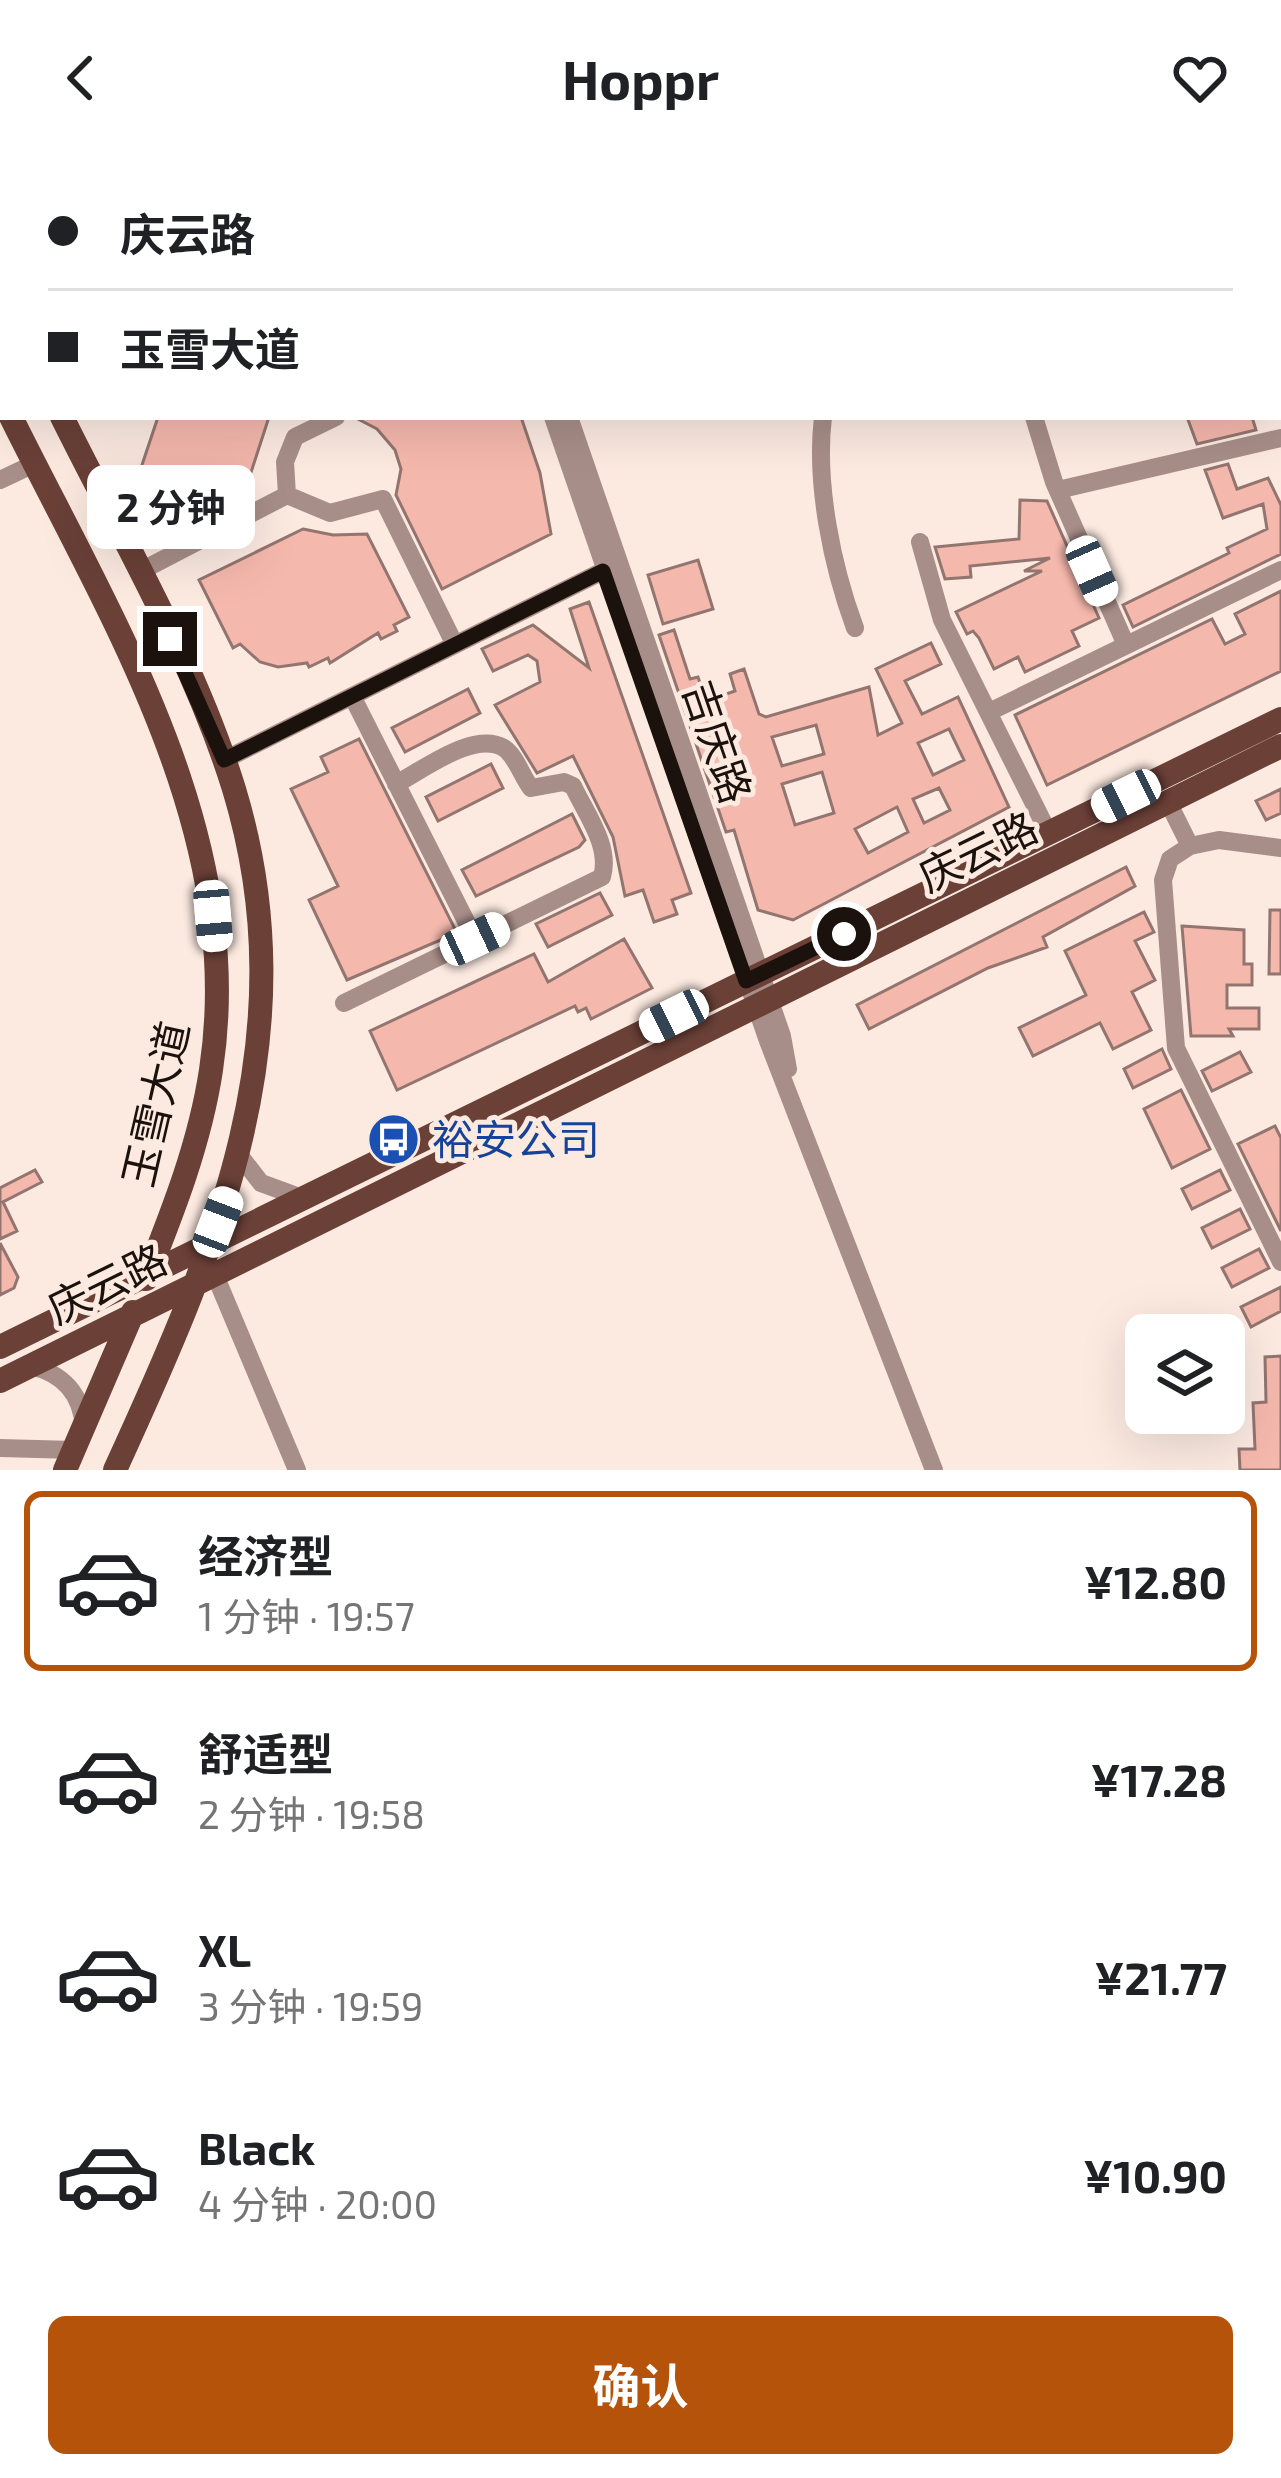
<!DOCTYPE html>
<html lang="zh">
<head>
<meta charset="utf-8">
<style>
	body { margin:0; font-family:"Exo 2","Noto Sans SC",sans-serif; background:#f2f2f2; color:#202124; height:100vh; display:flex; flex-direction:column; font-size:45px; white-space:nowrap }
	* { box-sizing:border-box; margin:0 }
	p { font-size:39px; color:#757577 }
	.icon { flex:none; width:66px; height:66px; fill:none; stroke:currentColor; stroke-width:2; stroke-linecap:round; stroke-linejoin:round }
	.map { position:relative; height:1314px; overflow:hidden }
	.drawer { display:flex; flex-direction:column; background:#fff; flex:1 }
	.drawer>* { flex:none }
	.guide { position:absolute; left:0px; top:0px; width:1281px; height:264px; box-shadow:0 12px 48px #0002; display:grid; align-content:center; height:264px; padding:0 48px; background:#fff }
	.controls { position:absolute; left:1125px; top:1158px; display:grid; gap:24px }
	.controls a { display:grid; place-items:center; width:120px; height:120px; border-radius:18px; background:#fff; box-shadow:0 12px 48px #0002; font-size:60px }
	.end { position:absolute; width:54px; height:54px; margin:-27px; border:15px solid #1c120d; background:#fff; box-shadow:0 0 0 6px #fff }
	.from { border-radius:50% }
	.bubble { position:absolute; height:84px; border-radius:18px; background:#fff; box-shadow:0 12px 48px #0002; font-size:39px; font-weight:700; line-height:84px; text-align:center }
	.car { position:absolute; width:36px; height:72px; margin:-36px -18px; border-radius:15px; box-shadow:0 0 9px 3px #0007; background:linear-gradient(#fff 24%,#345 0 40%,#fff 0 76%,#345 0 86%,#fff 0) }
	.guide b { display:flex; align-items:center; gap:42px; height:114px; font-size:45px }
	.guide b+b { border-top:3px solid #e0e0e0 }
	.guide i { width:30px; height:30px; background:#202124 }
	ul { padding:21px 0 0; list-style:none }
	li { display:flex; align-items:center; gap:36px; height:180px; margin:0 24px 18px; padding:0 24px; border:6px solid transparent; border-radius:18px }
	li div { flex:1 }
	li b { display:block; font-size:45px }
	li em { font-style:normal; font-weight:700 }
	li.on { border-color:#b45309 }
	li>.icon { width:108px; height:108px; stroke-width:1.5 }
	.action { display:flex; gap:24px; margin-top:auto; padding:24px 48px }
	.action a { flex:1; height:138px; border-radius:18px; background:#b45309; color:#fff; font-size:48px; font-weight:700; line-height:138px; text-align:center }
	header { display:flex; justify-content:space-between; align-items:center; height:156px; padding:0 48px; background:#fff; font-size:54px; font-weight:700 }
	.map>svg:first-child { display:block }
	.building { fill:#f5b8ad; stroke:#937570; stroke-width:3; fill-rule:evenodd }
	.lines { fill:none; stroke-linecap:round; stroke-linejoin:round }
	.minor { stroke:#a88e88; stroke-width:18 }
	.major { stroke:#6a4037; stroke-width:24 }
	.route { stroke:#1c120d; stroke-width:15 }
	.labels { text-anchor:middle; stroke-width:10; stroke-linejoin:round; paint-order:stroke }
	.street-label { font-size:42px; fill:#1c120d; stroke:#fceae1 }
	.transit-label { font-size:42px; fill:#164399; stroke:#fceae1; text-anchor:start }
</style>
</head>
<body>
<header><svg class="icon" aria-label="back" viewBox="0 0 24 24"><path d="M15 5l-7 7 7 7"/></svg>Hoppr<svg class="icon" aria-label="heart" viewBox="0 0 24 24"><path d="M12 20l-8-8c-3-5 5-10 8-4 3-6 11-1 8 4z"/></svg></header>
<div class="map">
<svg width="1281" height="1314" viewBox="0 0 1281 1314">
	<rect width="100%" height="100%" fill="#fceae1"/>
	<path class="building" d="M158 261H269L243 341 173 376 141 312Z
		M354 261H521L540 317 551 378 442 433 396 339 401 313 395 294 377 273Z
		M1187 261H1252L1256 274 1197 288Z
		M1228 308 1237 333 1268 322 1281 349V398L1133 471 1123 449 1229 397 1227 392 1267 373 1263 348 1223 362 1205 314Z
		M1020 344 1047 345 1099 462 1072 475 1079 490 1025 516 1018 501 994 513 979 482 973 475 967 478 956 456 1042 415H1024L1050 402 970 410 971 421 945 423 935 391 1019 383Z
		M303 373 333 379 367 378 409 461 394 469 397 475 381 483 378 477 330 507 328 502 309 511 307 507 278 511 260 506 240 488 233 492 199 424Z
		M698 404 713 453 663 468 648 419Z
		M1281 435V515L1047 629 1015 559 1212 463 1225 488 1245 478 1235 458Z
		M589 446 691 737 672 744 677 758 654 766 643 734 625 740 613 681 573 600 537 617 495 549 540 526 537 505 528 499 493 515 482 493 533 469 589 512 570 453Z
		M674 474 690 523 698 521 706 545 735 535 730 518 744 513 759 558 766 561 869 531 878 579 902 567 876 513 931 487 941 508 905 525 922 558 958 541 1009 651 793 764 758 754 734 674 726 676 659 479ZM816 569 824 598 782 610 772 581ZM949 573 964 604 933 619 918 587ZM822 616 834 657 795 669 782 628ZM939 632 950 654 924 667 913 643ZM897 651 908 676 868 697 855 673Z
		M468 533 480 557 405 596 392 572Z
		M359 583 457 777 347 824 309 744 338 730 291 633 328 616 321 601Z
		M491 608 503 632 438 665 426 641Z
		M1281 633V657L1266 664 1256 645Z
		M572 658 585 684 579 691 476 740 462 714Z
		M1126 711 1135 730 1043 781 1047 791 988 812 869 873 857 849Z
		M600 737 612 759 548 791 536 768Z
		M1270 754H1281V818H1269Z
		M1144 756 1154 776 1135 785 1155 824 1132 836 1151 874 1113 893 1100 867 1033 900 1019 872 1086 839 1065 795Z
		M1182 770 1244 774V808H1252V829H1227V852H1259V873H1229L1233 880H1191Z
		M624 783 652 832 591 863 586 852 578 856 575 850 397 934 370 875 534 798 548 826Z
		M1162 893 1171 913 1133 932 1124 913Z
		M1240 896 1251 916 1212 935 1202 915Z
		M1181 934 1210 993 1172 1012 1144 953Z
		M1275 970 1281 982V1075L1238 988Z
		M35 1014 42 1026 3 1046 17 1075 0 1083V1032Z
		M1220 1014 1230 1034 1192 1053 1182 1033Z
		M1240 1053 1250 1073 1212 1092 1202 1072Z
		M0 1087 18 1121 14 1132 0 1139Z
		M1259 1093 1269 1112 1232 1131 1222 1112Z
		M1281 1131V1155L1251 1171 1241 1151Z
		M1281 1200V1314H1240L1239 1293H1255L1253 1247 1266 1246 1265 1201Z"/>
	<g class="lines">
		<path class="minor" d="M123 0 125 3
			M334 0V3
			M473 0 474 3
			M489 0 490 3
			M923 0 924 3
			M1148 0 1149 3
			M978 3 986 0
			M1278 11 1281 10
			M1278 146 1281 145
			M1278 243 1281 242
			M336 261 295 281 285 306 287 339 330 357 383 343 455 489
			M553 261 768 885 934 1314
			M569 261 782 880 788 913
			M823 261C815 327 832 410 855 472
			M1034 261 1054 326 1126 489
			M0 324 34 308
			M1058 334 1281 282
			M920 386 942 464 1049 678
			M139 416 287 339
			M352 540 475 783
			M989 556 1281 414
			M224 604 603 415
			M1168 646 1190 690 1170 703 1163 724 1176 892 1281 1106
			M1190 690 1219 684 1281 692
			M344 847 602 721C611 690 586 658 573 630L564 626 531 632C522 621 516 600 504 592 474 574 423 614 396 628
			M240 1000 261 1027 302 1042
			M215 1119 297 1314
			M30 1210C63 1217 82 1239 84 1272
			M0 1292 74 1294"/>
		<path class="major" d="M0 135 3 141
			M0 239 3 245
			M11 261C112 465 247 677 211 914 200 987 173 1055 146 1123
			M62 261C122 382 194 504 234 633 309 881 217 1091 115 1314
			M0 1191 1281 563
			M0 1225 1281 590
			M65 1314 133 1156"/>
	</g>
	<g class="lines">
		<path class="route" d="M170 483 224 604 603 415 746 825 844 778"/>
	</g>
	<defs>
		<symbol id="bus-disc" viewBox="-11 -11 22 22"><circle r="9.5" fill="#1a4fb4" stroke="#fceae1"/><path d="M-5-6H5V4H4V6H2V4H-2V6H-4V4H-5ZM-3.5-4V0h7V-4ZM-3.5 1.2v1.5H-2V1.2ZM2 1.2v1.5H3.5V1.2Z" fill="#fff"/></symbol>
	</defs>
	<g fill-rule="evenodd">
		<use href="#bus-disc" x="364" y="954" width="59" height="59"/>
	</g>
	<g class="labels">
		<g class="street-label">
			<text transform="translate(717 586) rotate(71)" y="15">吉庆路</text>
			<text transform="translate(978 696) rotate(-26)" y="15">庆云路</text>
			<text transform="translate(156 948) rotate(-77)" y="15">玉雪大道</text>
			<text transform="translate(107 1128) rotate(-26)" y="15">庆云路</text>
		</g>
		<g class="transit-label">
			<text x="432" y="999">裕安公司</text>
		</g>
	</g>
</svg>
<div class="controls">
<a><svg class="icon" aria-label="layers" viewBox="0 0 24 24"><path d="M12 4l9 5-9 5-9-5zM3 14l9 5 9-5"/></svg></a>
</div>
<i class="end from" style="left:844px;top:778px"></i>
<i class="end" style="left:170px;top:483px"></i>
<div class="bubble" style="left:87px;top:309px;width:168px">2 分钟</div>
<i class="car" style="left:1092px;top:415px;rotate:156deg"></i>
<i class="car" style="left:1126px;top:640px;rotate:244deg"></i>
<i class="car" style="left:213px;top:760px;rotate:175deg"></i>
<i class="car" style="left:475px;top:783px;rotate:65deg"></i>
<i class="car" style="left:674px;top:860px;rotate:244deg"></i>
<i class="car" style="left:218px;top:1066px;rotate:21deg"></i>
<div class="guide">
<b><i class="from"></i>庆云路</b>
<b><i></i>玉雪大道</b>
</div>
</div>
<section class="drawer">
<ul>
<li class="on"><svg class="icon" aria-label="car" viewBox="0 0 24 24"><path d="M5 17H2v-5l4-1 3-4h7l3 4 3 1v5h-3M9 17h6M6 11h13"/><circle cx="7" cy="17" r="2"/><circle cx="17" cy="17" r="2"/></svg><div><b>经济型</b><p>1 分钟 · 19:57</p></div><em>¥12.80</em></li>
<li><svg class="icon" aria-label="car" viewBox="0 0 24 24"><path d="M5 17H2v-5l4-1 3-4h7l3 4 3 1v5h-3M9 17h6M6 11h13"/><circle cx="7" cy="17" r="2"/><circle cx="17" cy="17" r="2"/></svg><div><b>舒适型</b><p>2 分钟 · 19:58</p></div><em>¥17.28</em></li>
<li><svg class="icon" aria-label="car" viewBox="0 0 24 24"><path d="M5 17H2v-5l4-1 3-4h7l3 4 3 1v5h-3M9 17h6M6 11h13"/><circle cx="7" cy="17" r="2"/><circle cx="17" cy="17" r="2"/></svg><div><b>XL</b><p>3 分钟 · 19:59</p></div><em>¥21.77</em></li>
<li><svg class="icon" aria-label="car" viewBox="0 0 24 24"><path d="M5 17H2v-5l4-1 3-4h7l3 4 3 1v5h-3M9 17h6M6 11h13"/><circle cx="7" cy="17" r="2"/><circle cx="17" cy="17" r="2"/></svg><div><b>Black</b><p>4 分钟 · 20:00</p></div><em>¥10.90</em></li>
</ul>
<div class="action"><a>确认</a></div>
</section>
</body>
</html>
